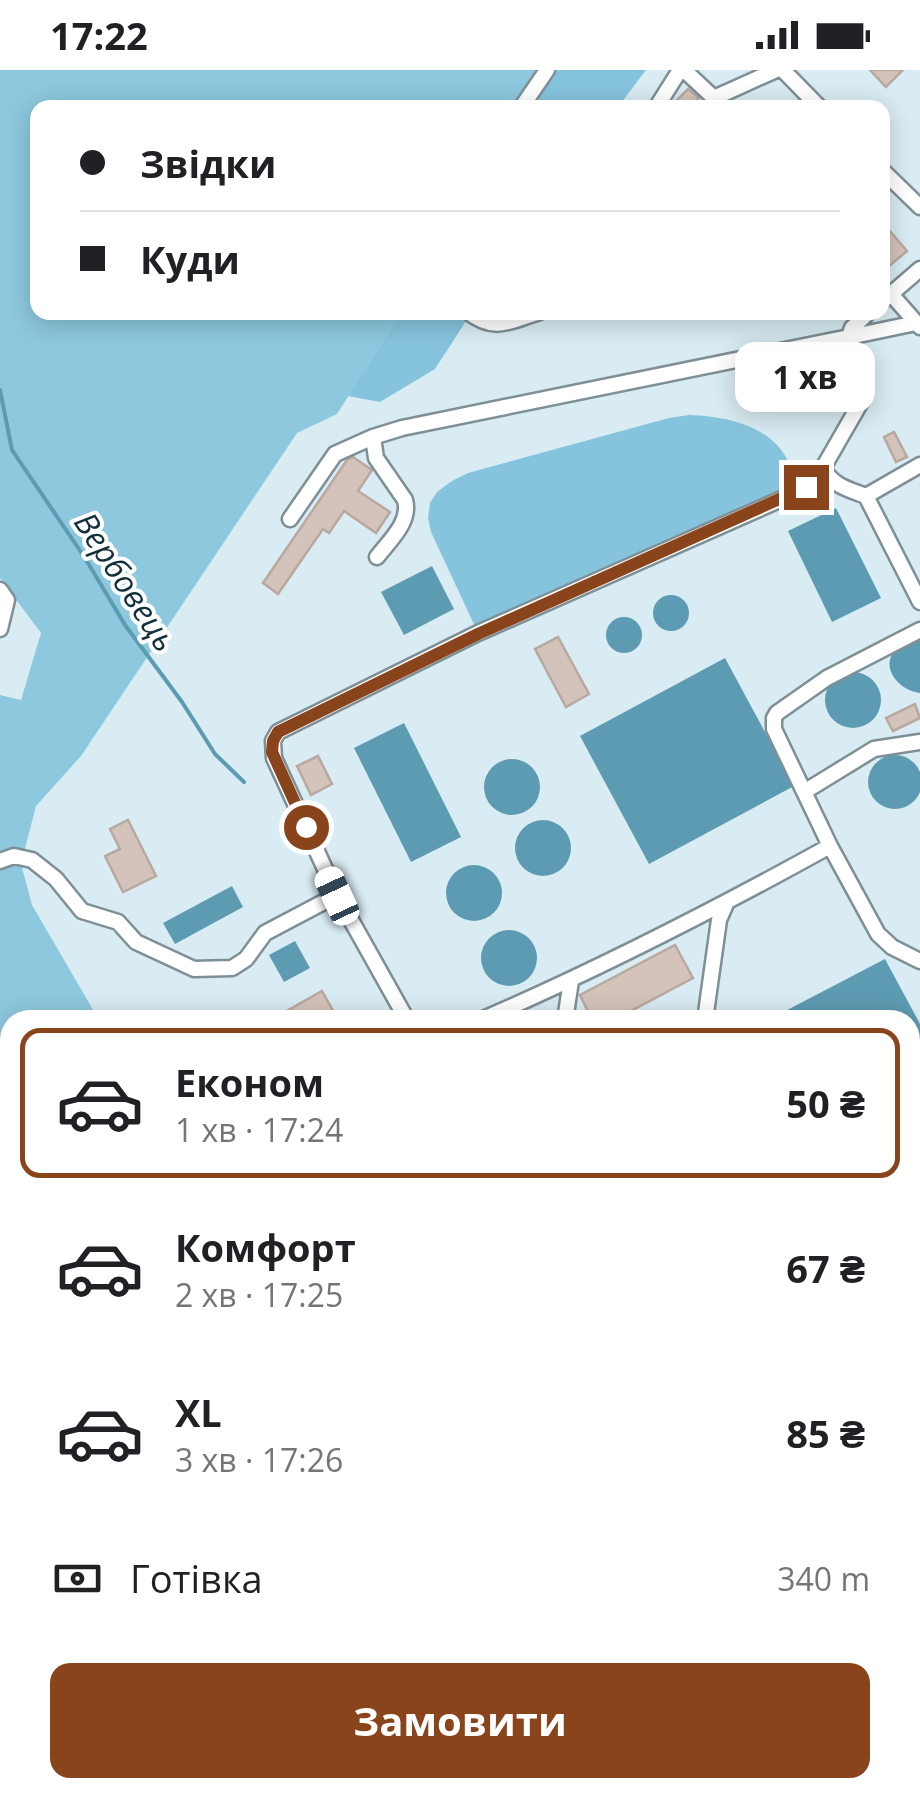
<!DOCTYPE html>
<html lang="uk">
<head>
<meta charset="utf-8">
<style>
	body { margin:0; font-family:"Open Sans",sans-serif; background:#f2f2f2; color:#202124; height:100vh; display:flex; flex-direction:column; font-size:38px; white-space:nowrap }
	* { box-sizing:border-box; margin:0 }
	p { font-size:32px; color:#757577 }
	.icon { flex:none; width:55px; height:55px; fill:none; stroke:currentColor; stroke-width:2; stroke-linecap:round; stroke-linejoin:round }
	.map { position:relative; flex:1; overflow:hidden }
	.drawer { position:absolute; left:0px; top:940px; width:920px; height:788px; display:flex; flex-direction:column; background:#fff; border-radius:30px 30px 0 0; box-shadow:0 5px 25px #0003 }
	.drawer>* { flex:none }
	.banner { position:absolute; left:30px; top:30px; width:860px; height:220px; border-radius:20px; box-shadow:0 5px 25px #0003; display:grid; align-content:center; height:220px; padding:0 50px; background:#fff }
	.end { position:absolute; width:45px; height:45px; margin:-22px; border:12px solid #8a441c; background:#fff; box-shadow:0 0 0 5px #fff }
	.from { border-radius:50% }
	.bubble { position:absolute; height:70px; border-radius:20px; background:#fff; box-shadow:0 5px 25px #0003; font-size:32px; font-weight:700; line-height:70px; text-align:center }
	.car { position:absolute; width:30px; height:60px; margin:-30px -15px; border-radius:12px; box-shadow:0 0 8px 2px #0007; background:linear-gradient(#fff 24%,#345 0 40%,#fff 0 76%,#345 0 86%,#fff 0) }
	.banner b { display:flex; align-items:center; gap:35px; height:95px; font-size:38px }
	.banner b+b { border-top:2px solid #e0e0e0 }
	.banner i { width:25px; height:25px; background:#202124 }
	ul { padding:18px 0 0; list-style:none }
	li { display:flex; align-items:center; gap:30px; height:150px; margin:0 20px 15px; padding:0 30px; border:5px solid transparent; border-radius:20px }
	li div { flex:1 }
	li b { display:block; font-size:38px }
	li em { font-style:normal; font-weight:700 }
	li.on { border-color:#8a441c }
	li>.icon { width:90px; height:90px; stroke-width:1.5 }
	.pay { display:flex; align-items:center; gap:25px; height:110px; padding:0 50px; font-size:38px }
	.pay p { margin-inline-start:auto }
	.button { display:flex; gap:20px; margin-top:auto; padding:20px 50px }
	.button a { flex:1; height:115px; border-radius:20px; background:#8a441c; color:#fff; font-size:40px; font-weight:700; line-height:115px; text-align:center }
	.status { display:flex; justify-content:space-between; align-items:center; height:70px; padding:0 50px; background:#fff; direction:ltr }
	.status svg { height:28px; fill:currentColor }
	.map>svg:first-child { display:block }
	.green { fill:#8dc8de }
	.forest { fill:#86c4dd }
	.water { fill:#5d9bb2 }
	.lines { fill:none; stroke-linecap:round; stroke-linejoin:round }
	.stream { stroke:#5d9bb2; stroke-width:4 }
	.building { fill:#d4c3bb; stroke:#b8a8a0; stroke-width:2.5 }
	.minor-casing { stroke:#7e8f96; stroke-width:19 }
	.path { stroke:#8b999f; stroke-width:2.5; stroke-dasharray:8 8; stroke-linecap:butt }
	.minor { stroke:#fff; stroke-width:14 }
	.route { stroke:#8a441c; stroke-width:12 }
	.labels { text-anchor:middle; stroke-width:8; stroke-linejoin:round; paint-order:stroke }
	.water-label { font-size:32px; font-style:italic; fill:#11303b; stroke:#fff }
</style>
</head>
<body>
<div class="status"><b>17:22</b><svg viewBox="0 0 49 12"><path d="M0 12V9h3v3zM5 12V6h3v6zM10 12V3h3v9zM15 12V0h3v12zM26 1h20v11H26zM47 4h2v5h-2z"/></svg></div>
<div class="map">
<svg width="920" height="1727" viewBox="0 0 920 1727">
	<rect width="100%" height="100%" fill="#d9ecf3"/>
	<path class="green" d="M0 0H547L521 37 38 38V242L401 243 337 344 297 363 81 686 36 736 21 794 32 835 99 950H10V1525L0 1513V625L21 630 41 563 0 508Z
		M920 1354V1727H197L181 1718H910V1355Z"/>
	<path class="forest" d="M547 0H646L618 37 521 38Z
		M401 243H456L466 251 435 299 380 332 348 326Z
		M689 345C722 346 765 354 784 384 791 394 792 412 795 424L478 563 431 462 428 448 430 433 437 422 452 411 468 403 669 348Z"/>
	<path class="water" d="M836 438 881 528 832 552 788 461Z
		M432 496 454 539 404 565 381 522Z
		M653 543a18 18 0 1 1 36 0a18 18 0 1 1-36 0Z
		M606 565a18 18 0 1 1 36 0a18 18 0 1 1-36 0Z
		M920 567V623C899 621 877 596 898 577 903 572 913 570 920 567Z
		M725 588 794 716 649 794 580 666Z
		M825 630a28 28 0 1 1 56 0a28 28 0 1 1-56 0Z
		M404 653 461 767 411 792 354 678Z
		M868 712a27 27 0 1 1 54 0a27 27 0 1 1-54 0Z
		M484 717a28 28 0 1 1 56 0a28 28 0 1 1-56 0Z
		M515 778a28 28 0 1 1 56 0a28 28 0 1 1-56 0Z
		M446 823a28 28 0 1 1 56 0a28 28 0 1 1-56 0Z
		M232 816 243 837 175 874 163 853Z
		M481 888a28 28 0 1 1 56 0a28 28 0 1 1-56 0Z
		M295 871 310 898 284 912 269 885Z
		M885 889 920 954V1037L910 1042V950H768Z
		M920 1058V1235L910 1216V1063Z"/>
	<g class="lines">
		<path class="stream" d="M0 320 12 380 85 488 125 555 182 632 215 684 244 712"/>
	</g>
	<path class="building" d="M870 0H903L886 17Z
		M688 19 699 28 689 38H669Z
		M882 152 907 181 882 202Z
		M894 362 907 387 896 392 884 367Z
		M353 387 372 400 358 421 390 442 376 463 344 441 329 463 323 459 278 524 263 513 347 390Z
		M558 567 589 624 566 637 535 579Z
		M915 634 920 648 893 661 886 648Z
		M318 686 332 714 311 725 297 696Z
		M128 750 156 806 123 822 105 786 120 779 110 759Z
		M675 875 693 908 614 950H592L580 925Z
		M322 921 336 946 328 950H271Z"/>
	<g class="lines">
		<defs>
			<path id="minor" d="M684 0 714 28 776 0
				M783 0 820 38
				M521 38 547 0
				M656 38 680 0
				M882 100 920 137
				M891 224 920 199
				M882 231 891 224 920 257
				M468 242C495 263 510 251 540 242
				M849 267 916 253
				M849 267 852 258 869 242
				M920 395 866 426 920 532
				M290 449 335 384 373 367
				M377 487C390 470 411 452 405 430L376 388 373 367 402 358 849 267 864 304 865 325 823 398
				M0 520 7 530 0 559
				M804 722 874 679 920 672
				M830 776 878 864 892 877 920 891
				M0 791 14 786 32 790 56 809 82 841 118 852 136 872 194 899 232 898 246 889 265 863 337 825
				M407 950 337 825 274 688 273 671 278 662 478 563 802 420 823 398C833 416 848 419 866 426
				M481 950C601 898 716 839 830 776L774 659V648L777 643 827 608 920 560
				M565 950 571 911
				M705 950 719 850 726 834
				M910 1402 920 1401
				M910 1427 920 1430
				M910 1534 920 1537
				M910 1601 920 1571
				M910 1643 920 1647
				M513 1718 542 1727
				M799 1718 827 1727
				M655 1727 658 1718
				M761 1727 764 1718
				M868 1727 871 1718"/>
		</defs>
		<use href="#minor" class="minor-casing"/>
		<path class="path" d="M0 1217 10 1223"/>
		<use href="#minor" class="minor"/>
	</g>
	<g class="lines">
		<path class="route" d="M306 757 272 682 273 671 278 662 478 564 806 417"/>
	</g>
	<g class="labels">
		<g class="water-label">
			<text transform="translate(125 512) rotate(57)" y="11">Вербовець</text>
		</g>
	</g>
</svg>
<i class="end from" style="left:306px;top:757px"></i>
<i class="end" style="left:806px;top:417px"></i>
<div class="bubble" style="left:735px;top:272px;width:140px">1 хв</div>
<i class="car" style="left:337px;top:826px;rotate:335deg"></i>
<div class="banner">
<b><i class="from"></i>Звідки</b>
<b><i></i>Куди</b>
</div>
<section class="drawer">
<ul>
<li class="on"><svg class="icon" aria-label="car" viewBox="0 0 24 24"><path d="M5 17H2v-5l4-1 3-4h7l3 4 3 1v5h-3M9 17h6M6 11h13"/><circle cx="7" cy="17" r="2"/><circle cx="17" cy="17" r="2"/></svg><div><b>Економ</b><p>1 хв · 17:24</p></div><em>50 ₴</em></li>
<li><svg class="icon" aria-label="car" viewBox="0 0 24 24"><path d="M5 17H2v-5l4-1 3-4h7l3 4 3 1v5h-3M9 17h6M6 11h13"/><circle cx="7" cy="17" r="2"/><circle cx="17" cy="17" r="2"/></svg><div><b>Комфорт</b><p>2 хв · 17:25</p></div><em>67 ₴</em></li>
<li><svg class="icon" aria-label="car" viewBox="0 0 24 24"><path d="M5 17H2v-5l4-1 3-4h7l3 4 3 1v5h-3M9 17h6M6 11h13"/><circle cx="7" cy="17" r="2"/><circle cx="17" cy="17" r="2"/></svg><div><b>XL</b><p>3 хв · 17:26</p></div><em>85 ₴</em></li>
</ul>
<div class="pay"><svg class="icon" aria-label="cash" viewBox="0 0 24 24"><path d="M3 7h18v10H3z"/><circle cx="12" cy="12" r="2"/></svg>Готівка<p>340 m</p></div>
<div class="button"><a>Замовити</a></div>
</section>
</div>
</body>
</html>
